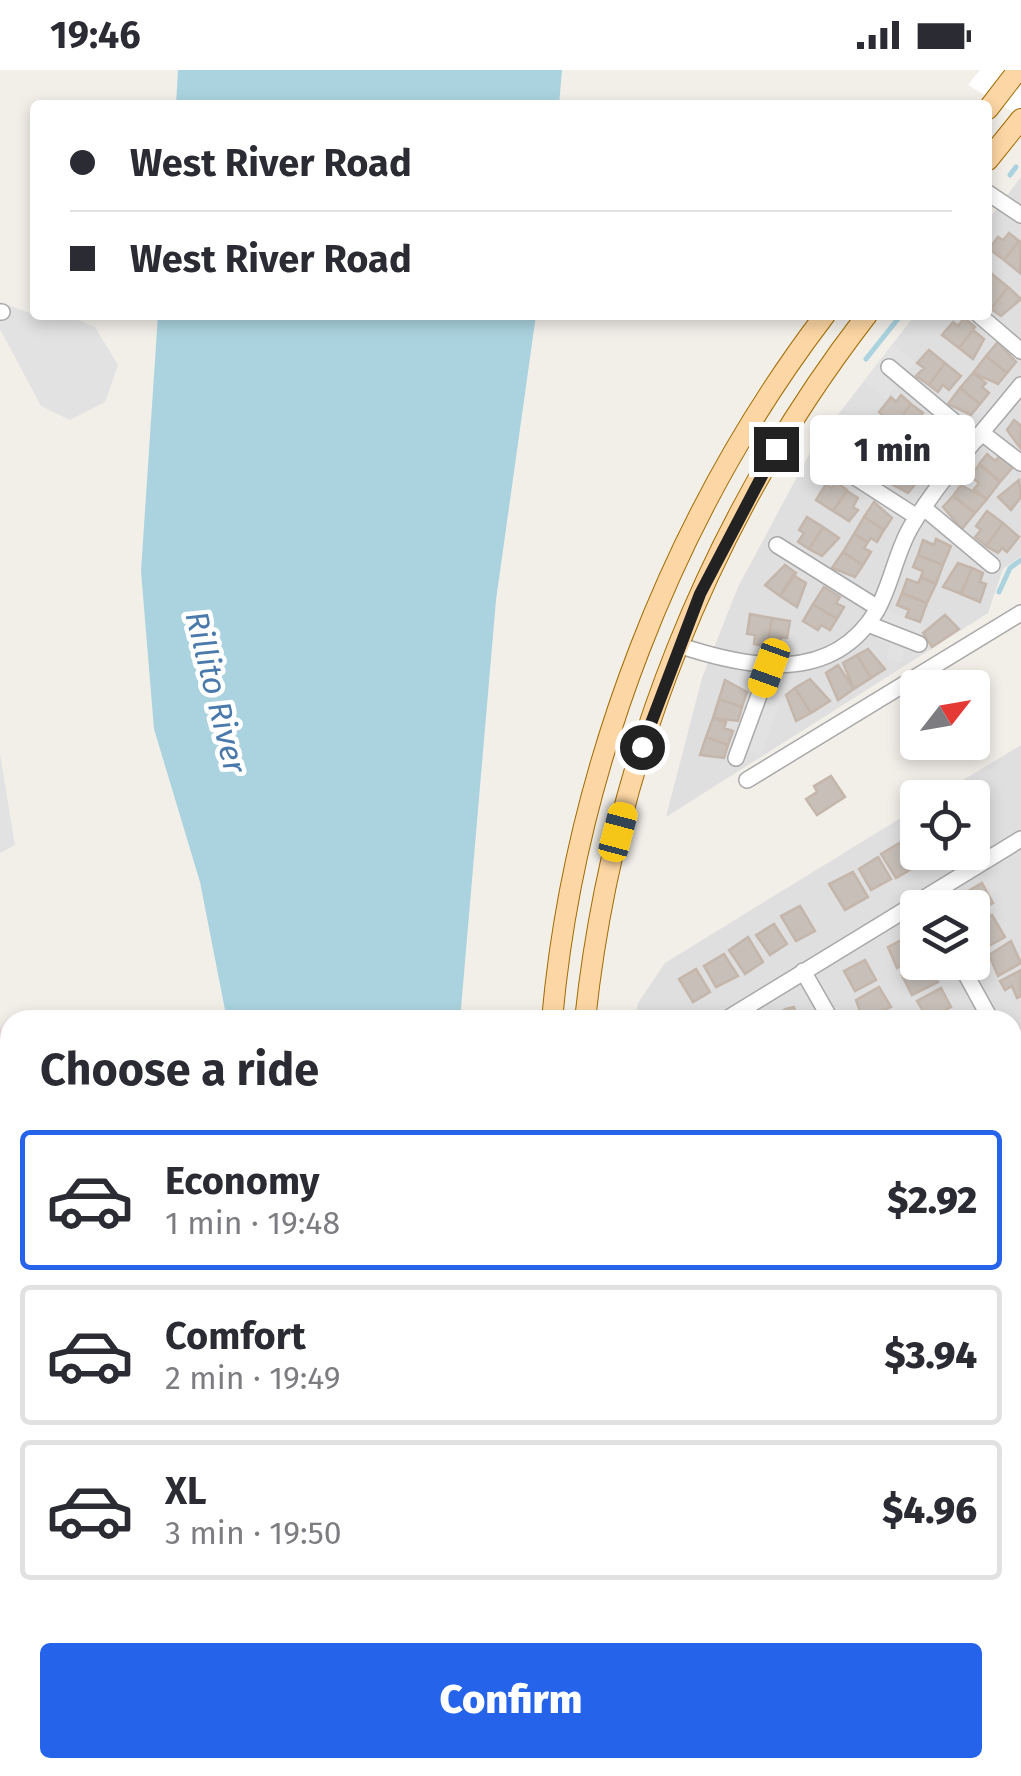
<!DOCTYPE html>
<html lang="en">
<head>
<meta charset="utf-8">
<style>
	body { margin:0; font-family:"Fira Sans",sans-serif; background:#f2f2f3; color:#2b2b33; height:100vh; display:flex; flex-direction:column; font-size:38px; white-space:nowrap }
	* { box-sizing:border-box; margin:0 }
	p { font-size:32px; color:#7c7c81 }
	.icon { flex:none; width:55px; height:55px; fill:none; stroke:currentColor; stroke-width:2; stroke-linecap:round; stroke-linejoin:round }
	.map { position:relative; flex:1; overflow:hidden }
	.sheet { position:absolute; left:0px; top:940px; width:1022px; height:768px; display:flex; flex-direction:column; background:#fff; border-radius:30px 30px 0 0; box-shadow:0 5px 15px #0003 }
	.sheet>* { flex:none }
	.top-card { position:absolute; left:30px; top:30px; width:962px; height:220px; border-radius:10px; box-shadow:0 5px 15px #0003; display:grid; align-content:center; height:220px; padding:0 40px; background:#fff }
	.needle { width:65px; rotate:59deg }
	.buttons { position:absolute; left:900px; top:600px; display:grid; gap:20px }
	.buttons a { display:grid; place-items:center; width:90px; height:90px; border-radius:10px; background:#fff; box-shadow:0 5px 15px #0003; font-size:50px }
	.end { position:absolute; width:45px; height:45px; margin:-22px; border:12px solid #222; background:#fff; box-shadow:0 0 0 5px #fff }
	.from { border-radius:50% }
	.bubble { position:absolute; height:70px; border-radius:10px; background:#fff; box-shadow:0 5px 15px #0003; font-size:32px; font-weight:800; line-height:70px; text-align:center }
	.car { position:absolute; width:30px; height:60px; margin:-30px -15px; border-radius:12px; box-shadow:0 0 8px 2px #0007; background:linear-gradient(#f5c518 24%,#345 0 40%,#f5c518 0 76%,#345 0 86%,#f5c518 0) }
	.top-card b { display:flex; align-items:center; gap:35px; height:95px; font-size:38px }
	.top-card b+b { border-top:2px solid #e1e1e2 }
	.top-card i { width:25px; height:25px; background:#2b2b33 }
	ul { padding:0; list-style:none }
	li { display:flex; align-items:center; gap:30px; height:140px; margin:0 20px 15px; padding:0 20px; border:5px solid #e1e1e2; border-radius:10px }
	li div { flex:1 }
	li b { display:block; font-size:38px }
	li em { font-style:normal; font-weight:800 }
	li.on { border-color:#2563eb }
	li>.icon { width:90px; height:90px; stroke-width:1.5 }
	h2 { padding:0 40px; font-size:45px; line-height:120px }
	.primary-button { display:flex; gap:20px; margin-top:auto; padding:20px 40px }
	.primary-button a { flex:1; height:115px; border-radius:10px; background:#2563eb; color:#fff; font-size:40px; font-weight:800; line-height:115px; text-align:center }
	.status { display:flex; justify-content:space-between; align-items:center; height:70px; padding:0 50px; background:#fff; direction:ltr }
	.status svg { height:28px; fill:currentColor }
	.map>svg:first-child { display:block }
	.residential { fill:#e0dfdf; fill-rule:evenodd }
	.commercial { fill:#f2dad9 }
	.industrial { fill:#ebdbe8 }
	.parking { fill:#e2e2e2 }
	.water { fill:#aad3df }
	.pier { fill:#fff }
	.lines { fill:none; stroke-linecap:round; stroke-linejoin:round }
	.stream { stroke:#aad3df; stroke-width:5 }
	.building { fill:#c7bfb8; stroke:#c4b6ab; stroke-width:2.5 }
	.minor-casing { stroke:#a9a9a9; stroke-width:18 }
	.major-casing { stroke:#a06b00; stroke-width:22 }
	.minor { stroke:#fff; stroke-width:15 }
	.major { stroke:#fcd6a4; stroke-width:20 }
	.route { stroke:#222; stroke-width:12 }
	.labels { text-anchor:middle; stroke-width:9; stroke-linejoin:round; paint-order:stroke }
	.water-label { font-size:32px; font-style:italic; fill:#4a7aab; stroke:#fff }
</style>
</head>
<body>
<div class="status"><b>19:46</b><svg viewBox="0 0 49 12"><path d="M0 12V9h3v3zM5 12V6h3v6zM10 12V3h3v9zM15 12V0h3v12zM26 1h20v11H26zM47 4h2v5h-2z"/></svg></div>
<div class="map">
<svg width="1021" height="1706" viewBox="0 0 1021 1706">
	<rect width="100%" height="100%" fill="#f2efe9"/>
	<path class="residential" d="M1021 107V486L1003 499 988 543 666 747 702 608 738 517 813 377 915 245H988V150Z
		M1021 675V1667L1013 1672 1012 950H635L638 933 665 893 917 738 918 782H972V728L935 727ZM918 838H972V892H918Z
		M746 1698H972L958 1706H751Z"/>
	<path class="commercial" d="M0 956 10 984V1172L0 1179Z
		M10 1570V1698H154L155 1706H0V1576Z"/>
	<path class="industrial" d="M0 1413 10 1431V1570L0 1576Z"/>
	<path class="parking" d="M0 232 35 245H67L95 257 118 295 105 332 70 350 41 336 0 259Z
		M894 274 915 292 886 329 864 311Z
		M888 540 923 555 921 585 904 580 901 592 887 588 890 574 875 570Z
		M767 629 780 634 761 685 749 681Z
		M0 684 15 775 0 783Z
		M7 1019 10 1085 0 1087V1020Z"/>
	<path class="water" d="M178 0H562L559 35H176Z
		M158 245H536L496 530 460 950H227L200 812 154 659 141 501Z
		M295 1698H531L532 1706H296Z"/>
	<path class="pier" d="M980 0H1021V47L968 15Z"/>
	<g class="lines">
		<path class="stream" d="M1010 105 1016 97
			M866 289 901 245
			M999 522 1010 498 1021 490
			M1012 1016H1014
			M0 1587 10 1581
			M1012 1687 1021 1682
			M983 1706 997 1698"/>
	</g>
	<path class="building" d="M1009 163 1019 171 1004 190 989 179 998 167 1003 170Z
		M1019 171 1021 172 1020 203 1004 190Z
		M992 204 1008 217 991 239 988 209Z
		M1008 217 1021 229 1001 246 991 239Z
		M964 248 975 257 959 278 942 265 953 252 958 256Z
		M973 260 984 269 973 289 959 278Z
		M998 272 1016 292 1007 303 986 286Z
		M929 280 945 293 929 315 916 306 924 298 917 293Z
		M986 286 1007 303 998 314 973 303Z
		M945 293 961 306 949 320 943 315 938 322 929 315Z
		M973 303 986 313 982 317 989 323 980 334 960 318Z
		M960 318 980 334 971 345 948 334Z
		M901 325 911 334 895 355 879 342 891 327 896 332Z
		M911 334 923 343 917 350 922 354 910 368 895 355Z
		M936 349 952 368 942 380 923 364Z
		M1014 350 1021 356V379L1007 360Z
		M867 358 882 371 864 393 853 384Z
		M923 364 942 380 935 392 911 380Z
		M882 371 897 384 885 398 880 395 875 401 864 393Z
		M911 380 928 400 917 412 898 396Z
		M987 384 995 391 1000 386 1013 397 1000 412 979 394Z
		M980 394 1000 412 987 429 974 419 979 413 970 406Z
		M898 396 917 412 908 423 886 411Z
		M1019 410 1021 427 1011 440 998 427Z
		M836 412 847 420 833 441 816 430 826 414 832 418Z
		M961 415 987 429 975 443 953 426Z
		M847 421 858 428 853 437 858 440 849 451 833 441Z
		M953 426 975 443 962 459 943 437Z
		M874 432 892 448 884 460 864 447Z
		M987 441 1003 453 986 476 975 467 981 460 976 456Z
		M807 447 823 457 809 479 798 472 804 463 799 460Z
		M864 447 884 460 877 472 871 468 868 472 854 464Z
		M1003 453 1019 467 1007 482 1002 478 998 483 986 476Z
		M823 457 839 468 822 486 809 479Z
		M854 464 868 472 864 478 871 482 863 495 843 482Z
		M936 469 951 476 943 495 918 485 923 470 934 475Z
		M843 482 863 495 855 507 832 498Z
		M918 485 943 495 936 514 921 507 923 501 913 497Z
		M958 493 972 498 961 524 943 517Z
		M785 495 796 503 780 526 765 515Z
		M972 498 983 503 980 512 986 514 980 532 961 524Z
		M793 505 806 513 797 537 780 526Z
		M921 507 936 514 927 533 902 523 907 509 918 513Z
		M824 517 840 527 836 533 844 537 837 549 813 534Z
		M902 523 927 533 920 552 906 547 909 540 897 535Z
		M813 534 837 549 830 560 821 555 818 560 803 551Z
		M750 544 772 548 767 577 754 574 755 565 747 564Z
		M945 545 959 559 932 577 923 563Z
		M772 548 790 551 787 568 781 567 779 579 767 577Z
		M868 579 885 599 871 608 857 585Z
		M857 585 871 608 854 619 843 593Z
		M838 595 854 619 838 630 826 603Z
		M810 609 830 631 811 643 795 618Z
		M725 610 747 622 742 637 719 629Z
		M795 618 811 643 796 651 786 625Z
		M719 629 742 637 738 651 713 648Z
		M713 648 726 652 724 658 733 661 728 675 706 667Z
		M706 667 728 675 724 688 700 685Z
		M831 706 845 727 817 745 806 729 817 722 814 716Z
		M918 762V782H938L923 792 908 768Z
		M903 771 918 795 896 808 881 784Z
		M878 787 891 809 871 820 859 799Z
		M853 802 868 827 845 840 829 814Z
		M982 813 993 833 972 845V838L961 825Z
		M800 836 815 861 796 871 781 846Z
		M992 845 1005 867 985 878 973 856Z
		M774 854 787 874 770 885 756 865Z
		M911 865 918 887 897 898 888 877Z
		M748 867 763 892 745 904 729 880Z
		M1011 871 1021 893 998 906 989 885Z
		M724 884 738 906 716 917 704 896Z
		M865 890 876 910 855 921 844 901Z
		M924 894 938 912 912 925 902 905Z
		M696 899 710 922 693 932 679 909Z
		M1021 900V926L1017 928 1012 916 1005 920 1000 911Z
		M879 917 891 937 863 950 856 930Z
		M941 918 951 937 928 949 917 931Z
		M794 937 798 950 769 949 786 939Z
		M1020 1061 1021 1088 1012 1093V1065Z
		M1015 1134 1021 1139V1171L1017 1175 1012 1171Z
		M1021 1256V1292L1012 1285V1265Z
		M1015 1446 1021 1470 1012 1476V1448Z
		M1021 1482V1514L1019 1515 1012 1487Z
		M10 1609V1684L0 1667V1616Z
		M903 1698H929L939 1700 938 1706H901Z"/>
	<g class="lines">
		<defs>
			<path id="minor" d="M988 123 1021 145
				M0 242H2
				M979 245 1021 281
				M889 297 976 370
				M982 363 1021 393
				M830 391 917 447
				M924 438 992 495
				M777 475 878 538
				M868 554 919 574
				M678 575C747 598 832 616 877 540 892 513 896 481 912 455 943 405 984 361 1021 315
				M736 688 769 598
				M747 710 1021 543
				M959 892 991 950
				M803 901 831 950
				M725 950 1021 769
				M1012 989 1021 1004
				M1012 1208 1021 1216
				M1012 1387 1021 1382
				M0 1469 10 1487
				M0 1539 10 1534
				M1012 1555 1021 1570
				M1012 1597 1021 1591
				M0 1603 10 1597
				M835 1706 849 1698"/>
			<path id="major" d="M988 39 1018 0
				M988 90 1021 49
				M552 950C574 701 673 444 825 245
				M585 950C612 695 710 448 867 245
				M670 1698 674 1706
				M707 1698 711 1706"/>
		</defs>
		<use href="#minor" class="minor-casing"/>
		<use href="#major" class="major-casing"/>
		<use href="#minor" class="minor"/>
		<use href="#major" class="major"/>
	</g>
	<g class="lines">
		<path class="route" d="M642 677 700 524 776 379"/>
	</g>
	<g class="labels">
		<g class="water-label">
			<text transform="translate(216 622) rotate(76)" y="11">Rillito River</text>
		</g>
	</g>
</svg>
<div class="buttons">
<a><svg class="needle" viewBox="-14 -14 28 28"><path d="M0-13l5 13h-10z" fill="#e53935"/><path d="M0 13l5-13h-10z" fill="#7c7c81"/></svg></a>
<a><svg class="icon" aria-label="locate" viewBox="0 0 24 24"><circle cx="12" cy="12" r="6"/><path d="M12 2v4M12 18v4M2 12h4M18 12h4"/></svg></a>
<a><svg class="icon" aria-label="layers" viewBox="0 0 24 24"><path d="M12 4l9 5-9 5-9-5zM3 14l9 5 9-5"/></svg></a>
</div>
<i class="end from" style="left:642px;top:677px"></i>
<i class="end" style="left:776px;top:379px"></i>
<div class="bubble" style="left:810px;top:345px;width:165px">1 min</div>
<i class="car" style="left:769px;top:598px;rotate:200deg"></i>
<i class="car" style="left:618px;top:762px;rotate:15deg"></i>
<div class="top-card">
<b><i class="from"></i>West River Road</b>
<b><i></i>West River Road</b>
</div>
<section class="sheet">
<h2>Choose a ride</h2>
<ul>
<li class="on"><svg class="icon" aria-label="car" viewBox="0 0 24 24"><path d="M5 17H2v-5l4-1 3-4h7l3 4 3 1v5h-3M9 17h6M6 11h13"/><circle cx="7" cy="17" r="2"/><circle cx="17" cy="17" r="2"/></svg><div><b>Economy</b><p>1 min · 19:48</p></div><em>$2.92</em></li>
<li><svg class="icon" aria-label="car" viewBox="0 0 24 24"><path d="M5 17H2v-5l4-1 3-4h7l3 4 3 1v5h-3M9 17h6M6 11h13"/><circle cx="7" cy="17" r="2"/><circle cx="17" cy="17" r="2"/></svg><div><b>Comfort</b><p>2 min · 19:49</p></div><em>$3.94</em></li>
<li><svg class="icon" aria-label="car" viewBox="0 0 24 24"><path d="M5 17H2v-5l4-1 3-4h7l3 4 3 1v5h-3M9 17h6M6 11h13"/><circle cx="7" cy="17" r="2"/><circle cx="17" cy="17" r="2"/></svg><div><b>XL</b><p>3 min · 19:50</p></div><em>$4.96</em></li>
</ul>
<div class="primary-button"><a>Confirm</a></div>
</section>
</div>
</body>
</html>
